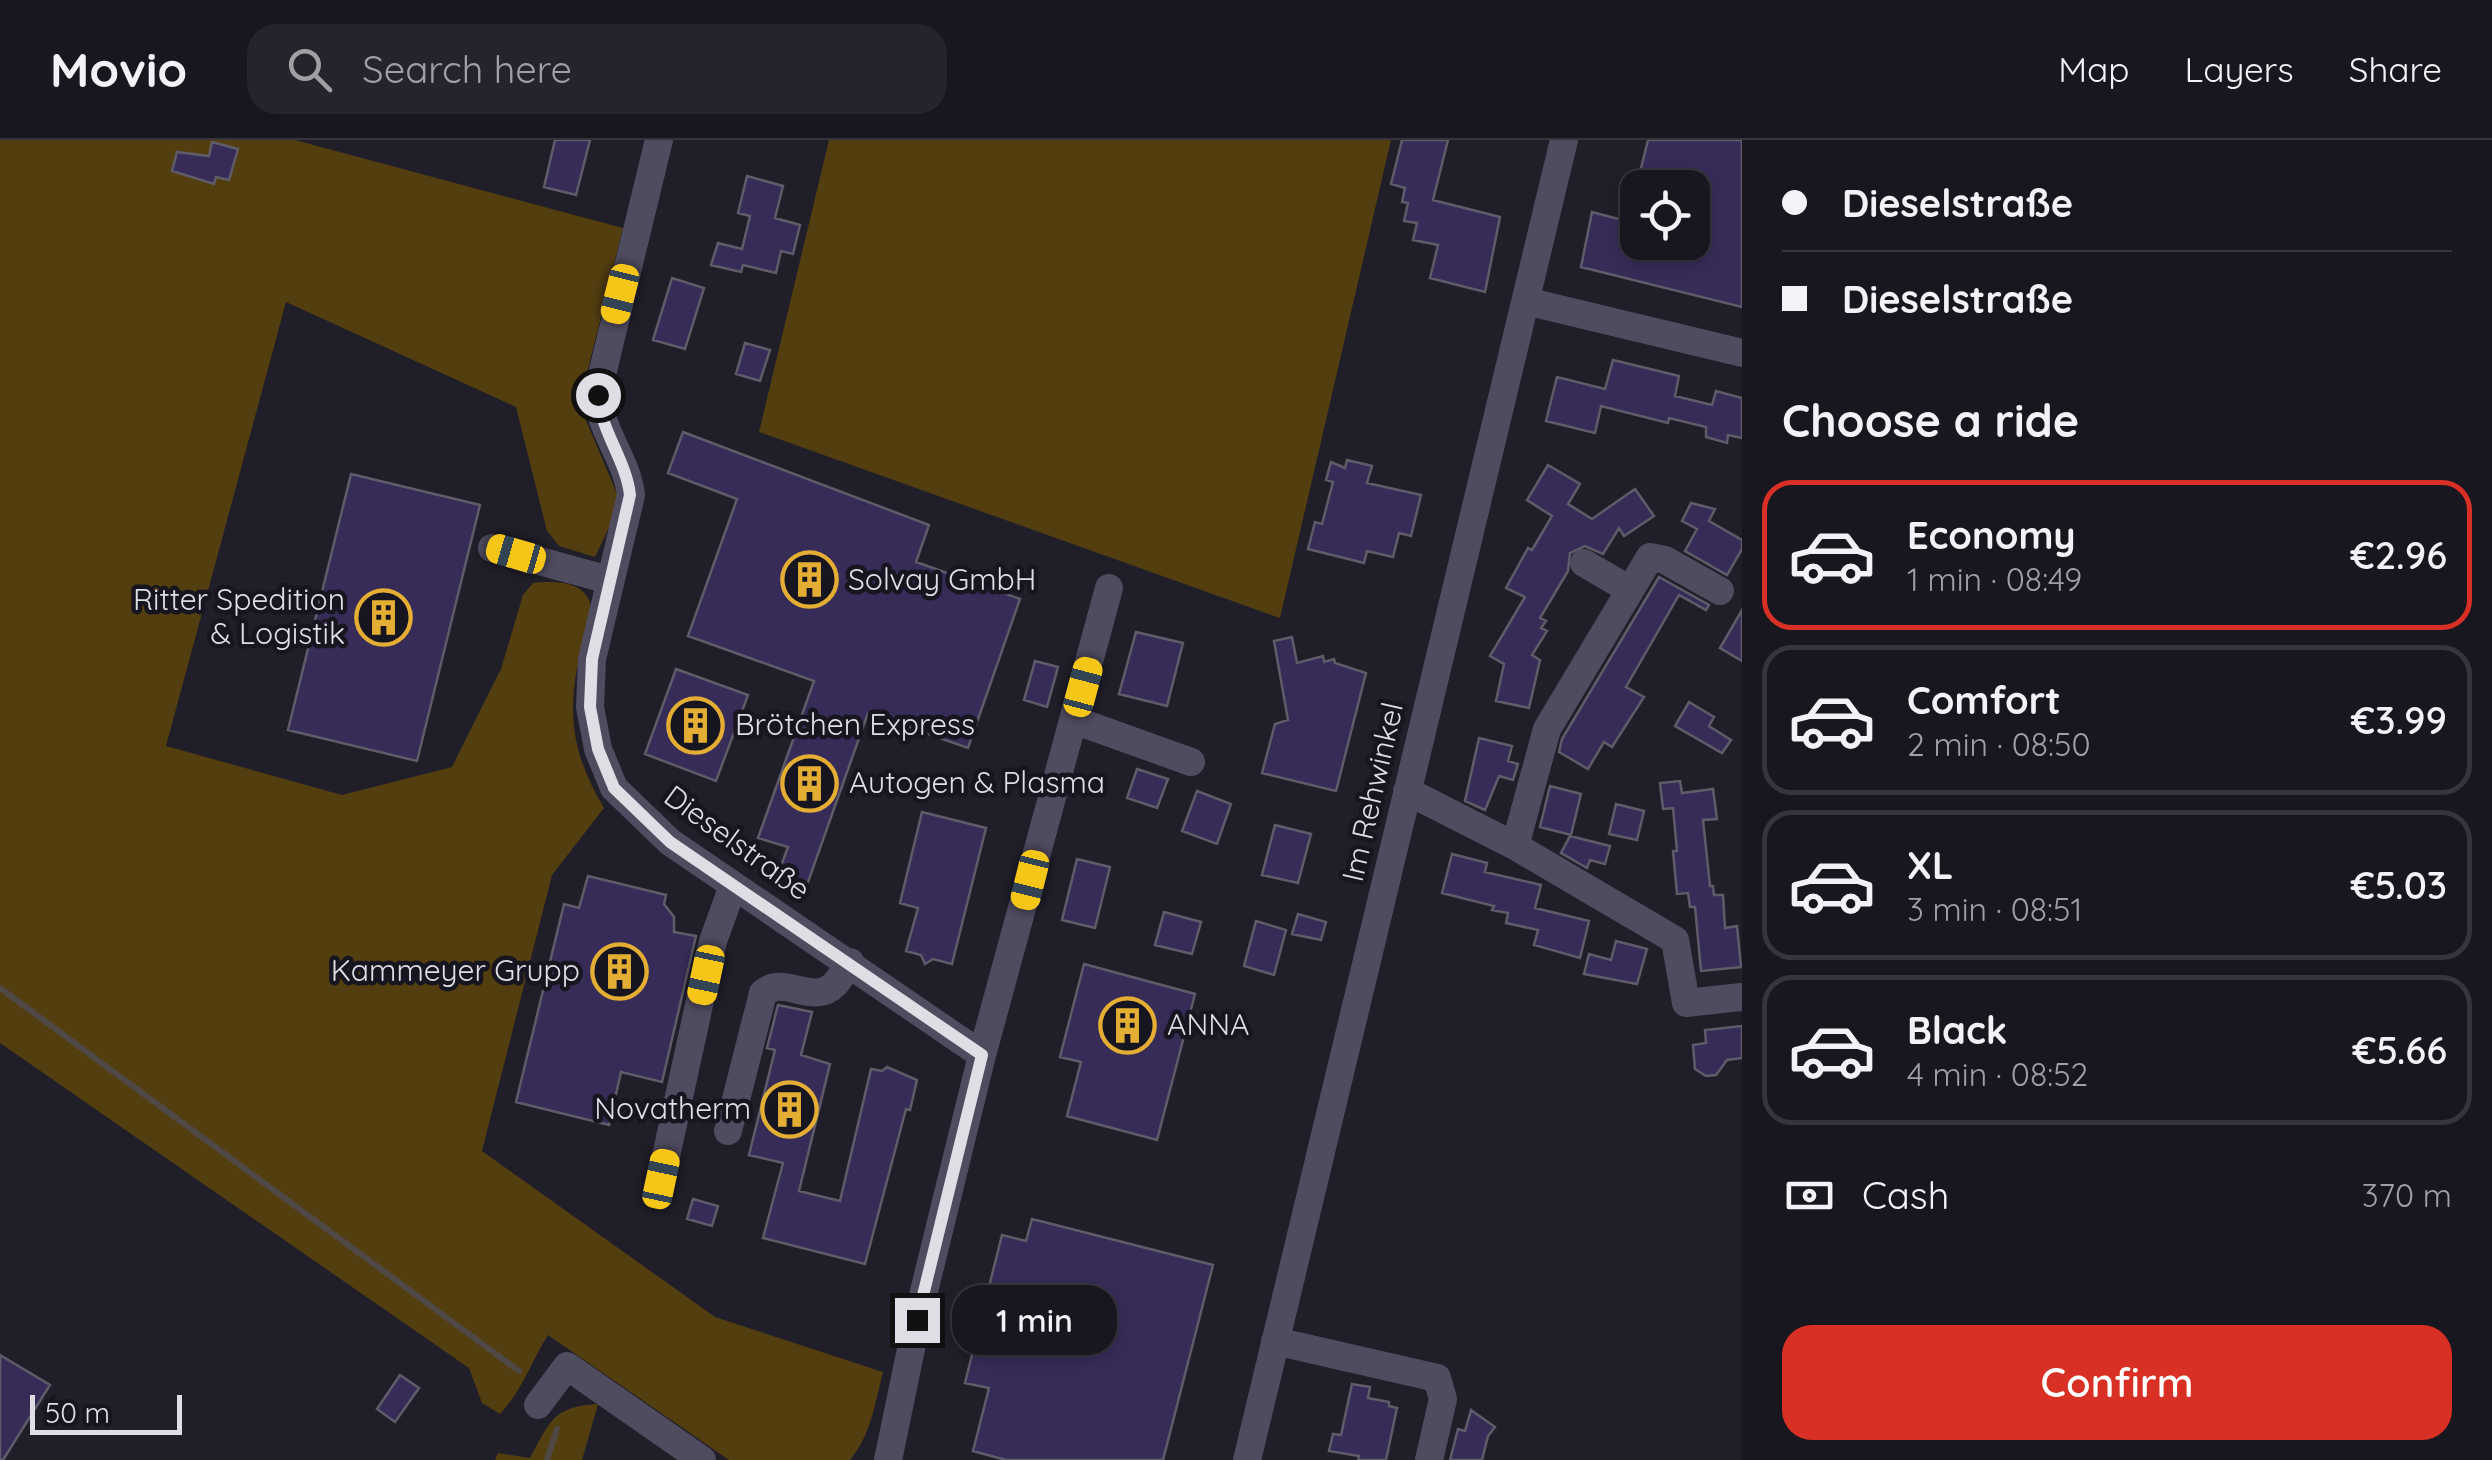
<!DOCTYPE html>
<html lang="en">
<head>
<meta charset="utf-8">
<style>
	body { margin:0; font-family:Quicksand,sans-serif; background:#25232c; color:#f1f3f6; height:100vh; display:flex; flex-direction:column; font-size:38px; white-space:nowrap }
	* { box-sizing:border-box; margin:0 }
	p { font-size:32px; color:#9f9fa4 }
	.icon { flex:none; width:55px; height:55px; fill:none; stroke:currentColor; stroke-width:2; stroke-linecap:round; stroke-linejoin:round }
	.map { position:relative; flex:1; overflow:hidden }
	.side { display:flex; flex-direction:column; background:#18161f; width:750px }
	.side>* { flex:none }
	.top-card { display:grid; align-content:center; height:220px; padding:0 40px; background:#18161f }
	.buttons { position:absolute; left:1620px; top:30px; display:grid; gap:20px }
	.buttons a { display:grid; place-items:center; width:90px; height:90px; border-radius:20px; background:#18161f; box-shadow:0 5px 15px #0003,0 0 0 2px #36353d; font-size:50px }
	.scale { position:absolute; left:30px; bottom:25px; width:152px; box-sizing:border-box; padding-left:10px; border:5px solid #dfdee5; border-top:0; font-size:28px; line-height:35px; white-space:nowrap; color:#dfdee5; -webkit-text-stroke:8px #17151f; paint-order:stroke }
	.end { position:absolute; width:45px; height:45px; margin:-22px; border:12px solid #dfdee5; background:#111; box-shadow:0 0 0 5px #111 }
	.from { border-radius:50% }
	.bubble { position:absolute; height:70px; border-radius:30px; background:#18161f; box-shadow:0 5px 15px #0003,0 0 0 2px #36353d; font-size:32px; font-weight:600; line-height:70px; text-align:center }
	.car { position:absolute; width:30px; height:60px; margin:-30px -15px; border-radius:12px; box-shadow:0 0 8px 2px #0007; background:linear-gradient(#f5c518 24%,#345 0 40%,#f5c518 0 76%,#345 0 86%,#f5c518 0) }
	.top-card b { display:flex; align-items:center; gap:35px; height:95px; font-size:38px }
	.top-card b+b { border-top:2px solid #36353d }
	.top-card i { width:25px; height:25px; background:#f1f3f6 }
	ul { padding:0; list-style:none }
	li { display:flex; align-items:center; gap:30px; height:150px; margin:0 20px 15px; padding:0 20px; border:5px solid #36353d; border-radius:30px }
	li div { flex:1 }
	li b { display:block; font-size:38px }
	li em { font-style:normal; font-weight:600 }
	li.active { border-color:#d93025 }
	li>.icon { width:90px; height:90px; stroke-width:1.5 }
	h2 { padding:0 40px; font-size:45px; line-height:120px }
	.pay { display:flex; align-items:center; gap:25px; height:110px; padding:0 40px; font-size:38px }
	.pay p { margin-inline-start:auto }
	.action { display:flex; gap:20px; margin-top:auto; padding:20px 40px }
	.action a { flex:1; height:115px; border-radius:30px; background:#d93025; color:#fff; font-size:40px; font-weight:600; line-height:115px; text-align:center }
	header { display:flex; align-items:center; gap:60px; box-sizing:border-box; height:140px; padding:0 50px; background:#18161f; border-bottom:2px solid #36353d }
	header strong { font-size:48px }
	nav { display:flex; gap:55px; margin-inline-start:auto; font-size:35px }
	.search { width:700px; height:90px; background:#25232c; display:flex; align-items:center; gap:25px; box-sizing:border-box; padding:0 35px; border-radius:30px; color:#9f9fa4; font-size:38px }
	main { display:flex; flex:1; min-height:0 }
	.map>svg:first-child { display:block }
	.green { fill:#533e10 }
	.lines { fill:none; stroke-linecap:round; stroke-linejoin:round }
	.stream { stroke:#504845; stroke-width:6 }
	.building { fill:#372c57; stroke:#5e5c69; stroke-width:2.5 }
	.minor { stroke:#504c60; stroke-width:28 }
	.route { stroke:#dfdee5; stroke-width:12 }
	.labels { text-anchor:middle; stroke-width:9; stroke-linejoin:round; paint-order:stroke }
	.poi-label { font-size:30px; fill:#dfdee5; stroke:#17151f; text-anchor:start }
	.street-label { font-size:30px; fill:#dfdee5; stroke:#17151f }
</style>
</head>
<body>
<header>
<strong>Movio</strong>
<div class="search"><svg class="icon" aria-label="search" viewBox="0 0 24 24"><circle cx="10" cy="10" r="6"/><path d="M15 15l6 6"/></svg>Search here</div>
<nav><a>Map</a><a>Layers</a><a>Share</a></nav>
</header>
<main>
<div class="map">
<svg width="1742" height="1320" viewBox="0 0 1742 1320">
	<rect width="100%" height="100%" fill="#201e29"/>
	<path class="green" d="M0 0H295L623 88 584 245 585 278 618 356 615 375 595 417 559 406 547 391 516 267 286 162 166 606 342 655 452 627 501 529 523 455 533 443C551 441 580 440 589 460 596 478 581 510 577 528 567 582 576 621 604 668L552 735 482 1011 715 1177 883 1232C875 1263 871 1295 850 1320H729L548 1195C531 1222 522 1251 500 1274L482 1263 469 1228 0 903Z
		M829 0H1391L1280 478 759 292Z
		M598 1264 582 1320H495L498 1313 530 1318C551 1280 553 1267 598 1264Z"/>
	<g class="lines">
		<path class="stream" d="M0 848 519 1231
			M547 1320 557 1289"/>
	</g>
	<path class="building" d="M555 0H590L576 55 544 47Z
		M1402 0H1448L1433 60 1500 77 1485 152 1430 138 1438 105 1413 100 1417 83 1404 81 1408 63 1402 62 1405 48 1391 44Z
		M1648 0H1742V167L1581 127 1592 72 1638 84V102H1692V48H1636Z
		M212 2 238 9 229 40 216 37 214 44 172 31 177 12 209 16Z
		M747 36 783 46 775 78 800 85 793 114 781 111 776 133 743 125 741 132 711 125 718 103 742 109 750 76 738 73Z
		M672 138 704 148 685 209 653 200Z
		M745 203 770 210 760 241 736 234Z
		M1613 220 1679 236 1675 256 1712 265 1716 251 1742 258V298L1728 295 1727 303 1706 297V287L1669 278 1668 283 1601 266 1595 293 1546 281 1557 237 1605 249Z
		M683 292 929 385 916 422 1020 459 968 608 868 573 807 745 778 734 788 707 758 698 814 541 688 496 737 359 668 333Z
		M1347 320 1372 326 1367 343 1421 355 1411 396 1399 393 1393 417 1367 411 1364 423 1308 409 1315 382 1322 384 1333 342 1326 340 1331 322 1345 328Z
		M1548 325 1580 344 1568 364 1592 379 1635 349 1654 376 1624 396 1619 388 1603 414 1585 406 1570 413 1568 431 1540 478 1546 481 1541 488 1547 491 1532 515 1540 520 1529 568 1496 561 1504 524 1490 516 1525 457 1506 448 1528 408 1532 410 1552 376 1527 360Z
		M351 334 480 365 417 621 288 590Z
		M1691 363 1715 369 1709 381 1742 400V409L1727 435 1685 411 1697 389 1682 381Z
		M1659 437 1709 465 1706 470 1679 455 1626 547 1644 557 1612 607 1604 602 1588 629 1559 612 1562 599Z
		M1742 470V521L1720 508Z
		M1136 492 1183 503 1167 566 1119 554Z
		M1292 497 1297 523 1323 516 1324 522 1334 519 1335 523 1366 533 1336 651 1262 633 1275 584 1288 580 1274 501Z
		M1035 521 1058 527 1047 567 1024 560Z
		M676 529 748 555 716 641 645 614Z
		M1689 562 1714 577 1709 586 1731 600 1722 613 1675 586Z
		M1479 598 1512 606 1508 621 1518 624 1513 640 1499 636 1485 670 1465 661Z
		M1137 629 1168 639 1157 668 1127 658Z
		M1680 641 1682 653 1713 649 1717 679 1703 680 1710 746H1713L1714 755H1723L1725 788 1737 786 1741 827 1701 831 1695 767H1690L1688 753 1677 754 1673 711H1677L1673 668 1663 669 1660 643Z
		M1550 646 1581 654 1571 695 1540 687Z
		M1197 651 1231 664 1217 704 1182 691Z
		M1616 664 1644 671 1637 700 1609 694Z
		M922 672 986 688 952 824 933 819 925 824 921 815 906 811 918 768 900 763Z
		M1275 685 1311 694 1298 743 1262 735Z
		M1570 696 1610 706 1605 724 1590 720 1587 728 1561 713Z
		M1452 714 1487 723 1485 732 1541 745 1535 768 1589 781 1580 818 1534 805 1538 790 1506 783 1508 773 1492 770 1494 766 1442 753Z
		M1077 719 1110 727 1095 788 1062 780Z
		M588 736 666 755 664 764 674 777V792L696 796 662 942 621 932 609 985 516 962 564 764 579 768Z
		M1164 772 1201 782 1192 814 1155 805Z
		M1298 774 1326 782 1321 800 1292 794Z
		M1256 781 1286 790 1274 835 1244 826Z
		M1616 801 1647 809 1637 844 1584 834 1589 814 1611 820Z
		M1084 824 1195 854 1157 1000 1067 976 1081 922 1060 917Z
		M778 865 812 872 801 915 830 924 799 1051 840 1061 871 929 882 931 887 927 917 940 910 970 906 969 865 1124 763 1098 783 1023 749 1015 775 910 767 908Z
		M1742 886V918L1727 920 1716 935 1706 936 1695 929 1693 905 1706 903 1705 890Z
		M693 1059 718 1066 712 1086 687 1079Z
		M1032 1079 1213 1125 1163 1320H1006L973 1311 989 1248 965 1243 1002 1095 1026 1101Z
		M0 1215 50 1245 3 1320H0Z
		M400 1235 419 1248 395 1282 377 1269Z
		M1352 1244 1370 1247 1368 1258 1389 1262V1266L1397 1268 1386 1320H1358L1359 1316 1329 1311 1333 1294 1341 1295Z
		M1471 1270 1495 1287 1488 1296 1482 1320H1450L1458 1289 1465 1291Z"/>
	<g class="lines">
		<path class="minor" d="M659 0 597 255C601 292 627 320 631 355L592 519 590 567 598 609 614 648 670 702 982 915 917 1180 888 1320
			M1526 161 1742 213
			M492 408 609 440
			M1584 423 1630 450
			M1074 580 1191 622
			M1407 651 1515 706 1675 800 1686 863 1742 857
			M1515 706 1547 589 1650 417 1665 420 1720 451
			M982 915 1109 448
			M728 991 763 853C784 834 813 867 835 844 841 838 845 829 850 822
			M661 1039 713 801 733 746
			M1275 1201 1437 1238 1443 1259 1429 1320
			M538 1265 567 1226 702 1320
			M1247 1320 1564 0"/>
	</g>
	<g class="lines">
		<path class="route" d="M598 255C601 292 626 320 630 355L592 519 590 567 598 609 614 648 670 702 982 915 917 1180"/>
	</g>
	<defs>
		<symbol id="building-ring" viewBox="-11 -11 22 22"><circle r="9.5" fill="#17151f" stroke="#e4ae35" stroke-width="1.5"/><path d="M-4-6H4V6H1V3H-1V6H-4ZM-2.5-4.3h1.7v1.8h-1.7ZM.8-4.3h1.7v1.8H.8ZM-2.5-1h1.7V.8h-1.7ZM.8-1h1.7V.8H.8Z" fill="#e4ae35"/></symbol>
	</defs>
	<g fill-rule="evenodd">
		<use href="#building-ring" x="778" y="408" width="63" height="63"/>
		<use href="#building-ring" x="352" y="446" width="63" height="63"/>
		<use href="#building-ring" x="664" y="554" width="63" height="63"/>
		<use href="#building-ring" x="778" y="612" width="63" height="63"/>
		<use href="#building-ring" x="588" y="800" width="63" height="63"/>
		<use href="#building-ring" x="1096" y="854" width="63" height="63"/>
		<use href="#building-ring" x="758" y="938" width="63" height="63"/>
	</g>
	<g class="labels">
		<g class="poi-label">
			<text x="848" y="450">Solvay GmbH</text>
			<text x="345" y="470" text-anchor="end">Ritter Spedition<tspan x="345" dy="34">&amp; Logistik</tspan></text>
			<text x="735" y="595">Brötchen Express</text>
			<text x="849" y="653">Autogen &amp; Plasma</text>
			<text x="580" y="841" text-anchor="end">Kammeyer Grupp</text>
			<text x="1167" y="895">ANNA</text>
			<text x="751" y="979" text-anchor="end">Novatherm</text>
		</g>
		<g class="street-label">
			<text transform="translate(1373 652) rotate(-77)" y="10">Im Rehwinkel</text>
			<text transform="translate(737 703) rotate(36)" y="10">Dieselstraße</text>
		</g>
	</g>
</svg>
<div class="buttons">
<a><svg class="icon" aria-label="locate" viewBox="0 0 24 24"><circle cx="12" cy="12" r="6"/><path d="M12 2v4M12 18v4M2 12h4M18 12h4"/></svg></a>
</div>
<div class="scale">50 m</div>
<i class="end from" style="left:598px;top:255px"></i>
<i class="end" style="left:917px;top:1180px"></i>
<div class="bubble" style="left:952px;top:1145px;width:165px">1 min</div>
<i class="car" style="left:620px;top:154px;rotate:194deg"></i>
<i class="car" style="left:516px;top:414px;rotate:286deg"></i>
<i class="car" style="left:1083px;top:547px;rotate:15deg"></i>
<i class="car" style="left:1030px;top:740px;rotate:194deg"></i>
<i class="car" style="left:706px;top:835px;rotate:192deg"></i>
<i class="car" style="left:661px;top:1039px;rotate:12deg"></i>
</div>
<section class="side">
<div class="top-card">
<b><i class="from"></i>Dieselstraße</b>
<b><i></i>Dieselstraße</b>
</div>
<h2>Choose a ride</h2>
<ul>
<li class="active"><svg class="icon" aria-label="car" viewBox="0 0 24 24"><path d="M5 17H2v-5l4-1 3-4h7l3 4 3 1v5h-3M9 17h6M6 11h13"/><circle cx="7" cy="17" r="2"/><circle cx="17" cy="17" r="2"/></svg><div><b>Economy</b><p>1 min · 08:49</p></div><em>€2.96</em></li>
<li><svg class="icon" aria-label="car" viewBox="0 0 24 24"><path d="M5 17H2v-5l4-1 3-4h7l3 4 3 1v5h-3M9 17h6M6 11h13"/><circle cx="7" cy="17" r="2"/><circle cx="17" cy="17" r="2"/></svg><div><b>Comfort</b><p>2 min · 08:50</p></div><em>€3.99</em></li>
<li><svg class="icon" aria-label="car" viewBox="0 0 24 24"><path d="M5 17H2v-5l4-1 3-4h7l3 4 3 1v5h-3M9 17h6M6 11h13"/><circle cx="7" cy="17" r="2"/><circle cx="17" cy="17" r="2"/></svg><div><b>XL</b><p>3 min · 08:51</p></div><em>€5.03</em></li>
<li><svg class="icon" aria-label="car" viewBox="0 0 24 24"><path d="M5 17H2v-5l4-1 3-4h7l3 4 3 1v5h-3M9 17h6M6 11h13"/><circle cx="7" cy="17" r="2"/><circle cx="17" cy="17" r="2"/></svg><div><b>Black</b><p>4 min · 08:52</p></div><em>€5.66</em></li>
</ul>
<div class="pay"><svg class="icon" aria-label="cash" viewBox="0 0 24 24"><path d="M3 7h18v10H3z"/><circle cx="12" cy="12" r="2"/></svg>Cash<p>370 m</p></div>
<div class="action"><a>Confirm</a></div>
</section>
</main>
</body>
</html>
